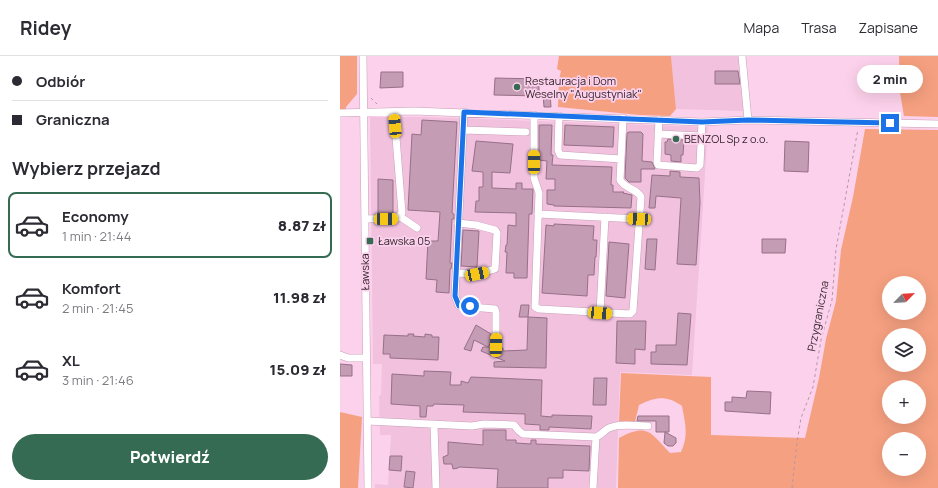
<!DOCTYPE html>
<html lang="pl">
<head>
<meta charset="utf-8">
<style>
	body { margin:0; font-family:Manrope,sans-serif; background:#f2f2f3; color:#2b2b33; height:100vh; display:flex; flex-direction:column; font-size:15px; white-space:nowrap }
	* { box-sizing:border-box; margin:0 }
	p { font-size:13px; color:#7c7c81 }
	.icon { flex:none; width:22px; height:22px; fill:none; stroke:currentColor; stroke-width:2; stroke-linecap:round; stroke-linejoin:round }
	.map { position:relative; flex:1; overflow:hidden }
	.sheet { display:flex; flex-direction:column; background:#fff; width:340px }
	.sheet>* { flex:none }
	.guide { display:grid; align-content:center; height:88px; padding:0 12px; background:#fff }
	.needle { width:26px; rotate:66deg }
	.buttons { position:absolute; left:542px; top:220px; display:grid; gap:8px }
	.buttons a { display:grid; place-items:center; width:44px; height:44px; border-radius:50%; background:#fff; box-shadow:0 4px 16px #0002; font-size:20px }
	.end { position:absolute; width:18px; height:18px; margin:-9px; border:5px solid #1a73e8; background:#fff; box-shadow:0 0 0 2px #fff }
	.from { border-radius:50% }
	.bubble { position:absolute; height:28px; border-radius:14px; background:#fff; box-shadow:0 4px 16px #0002; font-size:13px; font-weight:800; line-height:28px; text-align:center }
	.car { position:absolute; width:12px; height:24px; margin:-12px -6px; border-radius:5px; box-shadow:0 0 3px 1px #0007; background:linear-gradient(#f5c518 24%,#345 0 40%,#f5c518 0 76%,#345 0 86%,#f5c518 0) }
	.guide b { display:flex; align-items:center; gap:14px; height:38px; font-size:15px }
	.guide b+b { border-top:1px solid #e1e1e2 }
	.guide i { width:10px; height:10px; background:#2b2b33 }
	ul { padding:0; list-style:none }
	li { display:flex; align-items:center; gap:12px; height:66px; margin:0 8px 6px; padding:0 4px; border:2px solid transparent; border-radius:8px }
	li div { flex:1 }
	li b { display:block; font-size:15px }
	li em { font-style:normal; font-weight:800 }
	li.selected { border-color:#356b52 }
	li>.icon { width:36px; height:36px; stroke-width:1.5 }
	h2 { padding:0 12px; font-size:18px; line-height:48px }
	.button { display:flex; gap:8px; margin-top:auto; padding:8px 12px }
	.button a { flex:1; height:46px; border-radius:24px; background:#356b52; color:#fff; font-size:16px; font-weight:800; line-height:46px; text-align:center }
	header { display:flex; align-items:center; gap:24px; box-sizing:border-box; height:56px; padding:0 20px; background:#fff; border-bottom:1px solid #e1e1e2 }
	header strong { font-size:19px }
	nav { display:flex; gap:22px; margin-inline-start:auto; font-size:14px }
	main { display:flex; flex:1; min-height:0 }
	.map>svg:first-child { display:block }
	.built { fill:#f1c1de }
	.green { fill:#f5a080; fill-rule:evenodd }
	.building { fill:#c49cb4; stroke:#977088 }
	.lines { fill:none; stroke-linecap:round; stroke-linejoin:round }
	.minor-casing { stroke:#c89fb8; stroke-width:8 }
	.path { stroke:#b795aa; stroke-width:1; stroke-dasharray:3 3; stroke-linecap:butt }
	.minor { stroke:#fff; stroke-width:7 }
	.route { stroke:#1a73e8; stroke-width:5 }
	.poi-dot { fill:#356b52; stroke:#fcd1eb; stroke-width:1.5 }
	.labels { text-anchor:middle; stroke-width:3.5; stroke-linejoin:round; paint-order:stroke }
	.poi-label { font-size:11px; fill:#35252f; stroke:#fcd1eb; text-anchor:start }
	.street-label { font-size:11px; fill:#35252f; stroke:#fcd1eb }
</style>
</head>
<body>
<header>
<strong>Ridey</strong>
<nav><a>Mapa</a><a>Trasa</a><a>Zapisane</a></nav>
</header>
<main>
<section class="sheet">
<div class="guide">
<b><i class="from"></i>Odbiór</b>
<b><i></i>Graniczna</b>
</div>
<h2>Wybierz przejazd</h2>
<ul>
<li class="selected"><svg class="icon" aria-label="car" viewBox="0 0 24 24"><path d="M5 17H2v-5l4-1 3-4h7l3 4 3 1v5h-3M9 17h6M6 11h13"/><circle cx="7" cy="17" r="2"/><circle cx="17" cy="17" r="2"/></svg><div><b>Economy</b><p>1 min · 21:44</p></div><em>8.87 zł</em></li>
<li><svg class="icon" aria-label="car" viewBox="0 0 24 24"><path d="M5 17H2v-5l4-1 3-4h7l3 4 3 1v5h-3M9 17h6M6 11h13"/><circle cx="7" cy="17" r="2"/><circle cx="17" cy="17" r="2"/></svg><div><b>Komfort</b><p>2 min · 21:45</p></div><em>11.98 zł</em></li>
<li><svg class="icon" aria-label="car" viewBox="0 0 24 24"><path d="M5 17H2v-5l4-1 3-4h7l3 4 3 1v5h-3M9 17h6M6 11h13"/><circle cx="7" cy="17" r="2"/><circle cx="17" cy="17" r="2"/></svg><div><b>XL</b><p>3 min · 21:46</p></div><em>15.09 zł</em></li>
</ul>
<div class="button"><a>Potwierdź</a></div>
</section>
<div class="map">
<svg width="598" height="432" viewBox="0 0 598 432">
	<rect width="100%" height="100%" fill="#fcd1eb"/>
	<path class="built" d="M331 0H399L404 55 336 53Z
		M30 61H85L368 71 352 319 280 316 276 432H35V428L48 429 51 379H40L39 340 41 339 42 308H33Z"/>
	<path class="green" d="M0 0H17V38L6 51V53L0 54Z
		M219 0H331L336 53 330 60 300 59 218 51 219 24 221 15 217 13Z
		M559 0H598V61L564 60 560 37Z
		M525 73 598 74V432H278L279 382C309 366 311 378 330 397L341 396C349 379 345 367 342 350 326 339 316 341 299 349L295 366 279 365 281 317 371 321V379L465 382 479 322 486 283 496 245 501 194 513 141ZM549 227H579V257H549ZM549 279H579V309H549ZM549 331H579V361H549ZM549 383H579V413H549Z
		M0 356 22 361 18 432H0Z"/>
	<path class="building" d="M375 15H398L400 28H375Z
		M41 16H63V31L40 32Z
		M155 22 199 23V40L154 39Z
		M210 37 211 51H204L203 38Z
		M82 64 117 66 112 157 114 158V163H112L110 207H112L111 213H110L109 237 96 236 97 224 86 223 88 185H98L100 156 68 154 72 78 81 79Z
		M199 69H212L211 99H213L212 109 272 111 271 129H273V136H284L283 137 292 139 291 152 214 150V149L207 148V134H215V123H206L207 105 199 104Z
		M225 69 274 71 273 91 224 89Z
		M289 76H301L303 78 302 105 312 106 315 113H301V126H289L285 122 287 77Z
		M328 83 344 84 343 99H341V106L331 105V99L325 98V86H327Z
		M136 85 173 88 170 117 152 116V132L176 133V127H182V133H193L192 158H189L187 222H174V217H166L167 196H165L166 189H167L168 169 176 170V157L135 156 136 145H139V131H143V116L132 115Z
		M445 85 469 86 468 116 444 115Z
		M330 115 340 116V121L359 122 360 147 356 209 337 208 341 142 316 140 315 152H309L312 119 330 120Z
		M38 123 53 124V157L38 158Z
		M214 168 254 170 253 184H257L256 201H255L254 219H248L247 240 202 237 206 169 214 170Z
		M123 174 139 175 137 211 121 210Z
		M307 183H317L315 214 305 213Z
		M422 183H446L445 197H422Z
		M269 186 289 188 285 242 266 240Z
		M181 249H189L188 261H179Z
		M338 257 351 258 347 309 311 308V296H316V289H336Z
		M188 261 207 262 206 312 154 311V306L165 305 141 295 143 291H152L156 294 163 292V295L187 294Z
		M277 265H306L305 294 295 293V308L276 307Z
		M136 269 151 278V286L148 291 134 284 131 295 124 293Z
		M68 278H74L73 280 85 281V278L92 279V281H99L98 304 50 302V298H43L44 279 68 280Z
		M0 308 12 309V320H0Z
		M84 315 111 316 110 329H121V325L128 327 131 321 202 324 201 360 212 361V359L252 360 251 373 209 371V374H200V369L185 368V358L123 356 124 349 94 348 93 350H87L86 361H80V350L51 348 52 318 84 320Z
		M254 322H267L266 349H253Z
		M407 335 431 336 430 358 385 355V346H392V341L406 342Z
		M298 360H329V376H316V365H297Z
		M143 374H166V384H176V387L191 388V384H196V388L250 390 249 415 223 414V422H208V432H157L158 413 119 411 118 412 113 413 112 408H104L103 401 108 399V386L143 389Z
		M325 376 336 382V387L333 390H328L324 387Z
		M50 400H62L61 415 49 414Z
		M66 415 75 416 73 432 64 431Z"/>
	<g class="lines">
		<defs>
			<path id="minor" d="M23 0 28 432
				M402 0 408 64
				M124 56 115 240 119 250 155 253 156 257V289
				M0 57 74 55 362 66 408 64 598 68
				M194 59V122L199 137 195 251 199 253 290 258 293 255 301 141C296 132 285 133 280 124L283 62
				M219 60 218 94 220 99 281 103
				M319 64 317 106 318 109 357 112 360 109 362 66
				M123 74 186 76
				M318 78 361 80
				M198 158 299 163
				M59 160 77 172
				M25 163 57 162 62 157 54 56
				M116 217 137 218 155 213 157 177 155 174 136 169 118 167
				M260 257 265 161
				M0 299 8 302H26
				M27 365 132 370 144 368 174 369 179 375 183 378 256 381C262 379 264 374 269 372 280 367 296 370 308 370
				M94 369 96 432
				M253 432 256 381"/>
		</defs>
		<use href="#minor" class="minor-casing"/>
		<path class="path" d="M31 42 37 48
			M452 432 457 386 461 362 473 331 481 284 492 244 496 193 518 73"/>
		<use href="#minor" class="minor"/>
	</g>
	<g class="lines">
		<path class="route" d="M130 250H119L115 240 124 56 362 66 408 64 550 67"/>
	</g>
	<g class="poi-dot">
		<circle cx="177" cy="31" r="4"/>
		<circle cx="336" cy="83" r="4"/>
		<rect x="26" y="181" width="8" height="8" rx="2"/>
	</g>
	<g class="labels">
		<g class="poi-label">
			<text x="185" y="29">Restauracja i Dom<tspan x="185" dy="13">Weselny "Augustyniak"</tspan></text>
			<text x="344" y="87">BENZOL Sp z o.o.</text>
			<text x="38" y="189">Ławska 05</text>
		</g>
		<g class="street-label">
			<text transform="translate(25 216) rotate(-91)" y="4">Ławska</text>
			<text transform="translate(478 260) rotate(-79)" y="4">Przygraniczna</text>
		</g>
	</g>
</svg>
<div class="buttons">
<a><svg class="needle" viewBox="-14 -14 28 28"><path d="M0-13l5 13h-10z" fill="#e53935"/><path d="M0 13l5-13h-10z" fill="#7c7c81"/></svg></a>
<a><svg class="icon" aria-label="layers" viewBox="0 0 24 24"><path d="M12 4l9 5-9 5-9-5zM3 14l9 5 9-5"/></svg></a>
<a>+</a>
<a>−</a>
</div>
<i class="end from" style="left:130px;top:250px"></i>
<i class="end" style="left:550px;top:67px"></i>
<div class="bubble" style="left:517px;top:9px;width:66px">2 min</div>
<i class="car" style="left:55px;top:70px;rotate:355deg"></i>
<i class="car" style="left:194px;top:106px;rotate:0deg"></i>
<i class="car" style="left:46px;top:163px;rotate:89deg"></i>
<i class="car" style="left:299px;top:163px;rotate:273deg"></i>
<i class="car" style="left:137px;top:218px;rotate:78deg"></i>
<i class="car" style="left:260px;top:257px;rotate:94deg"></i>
<i class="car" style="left:156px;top:289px;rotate:1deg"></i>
</div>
</main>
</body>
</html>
